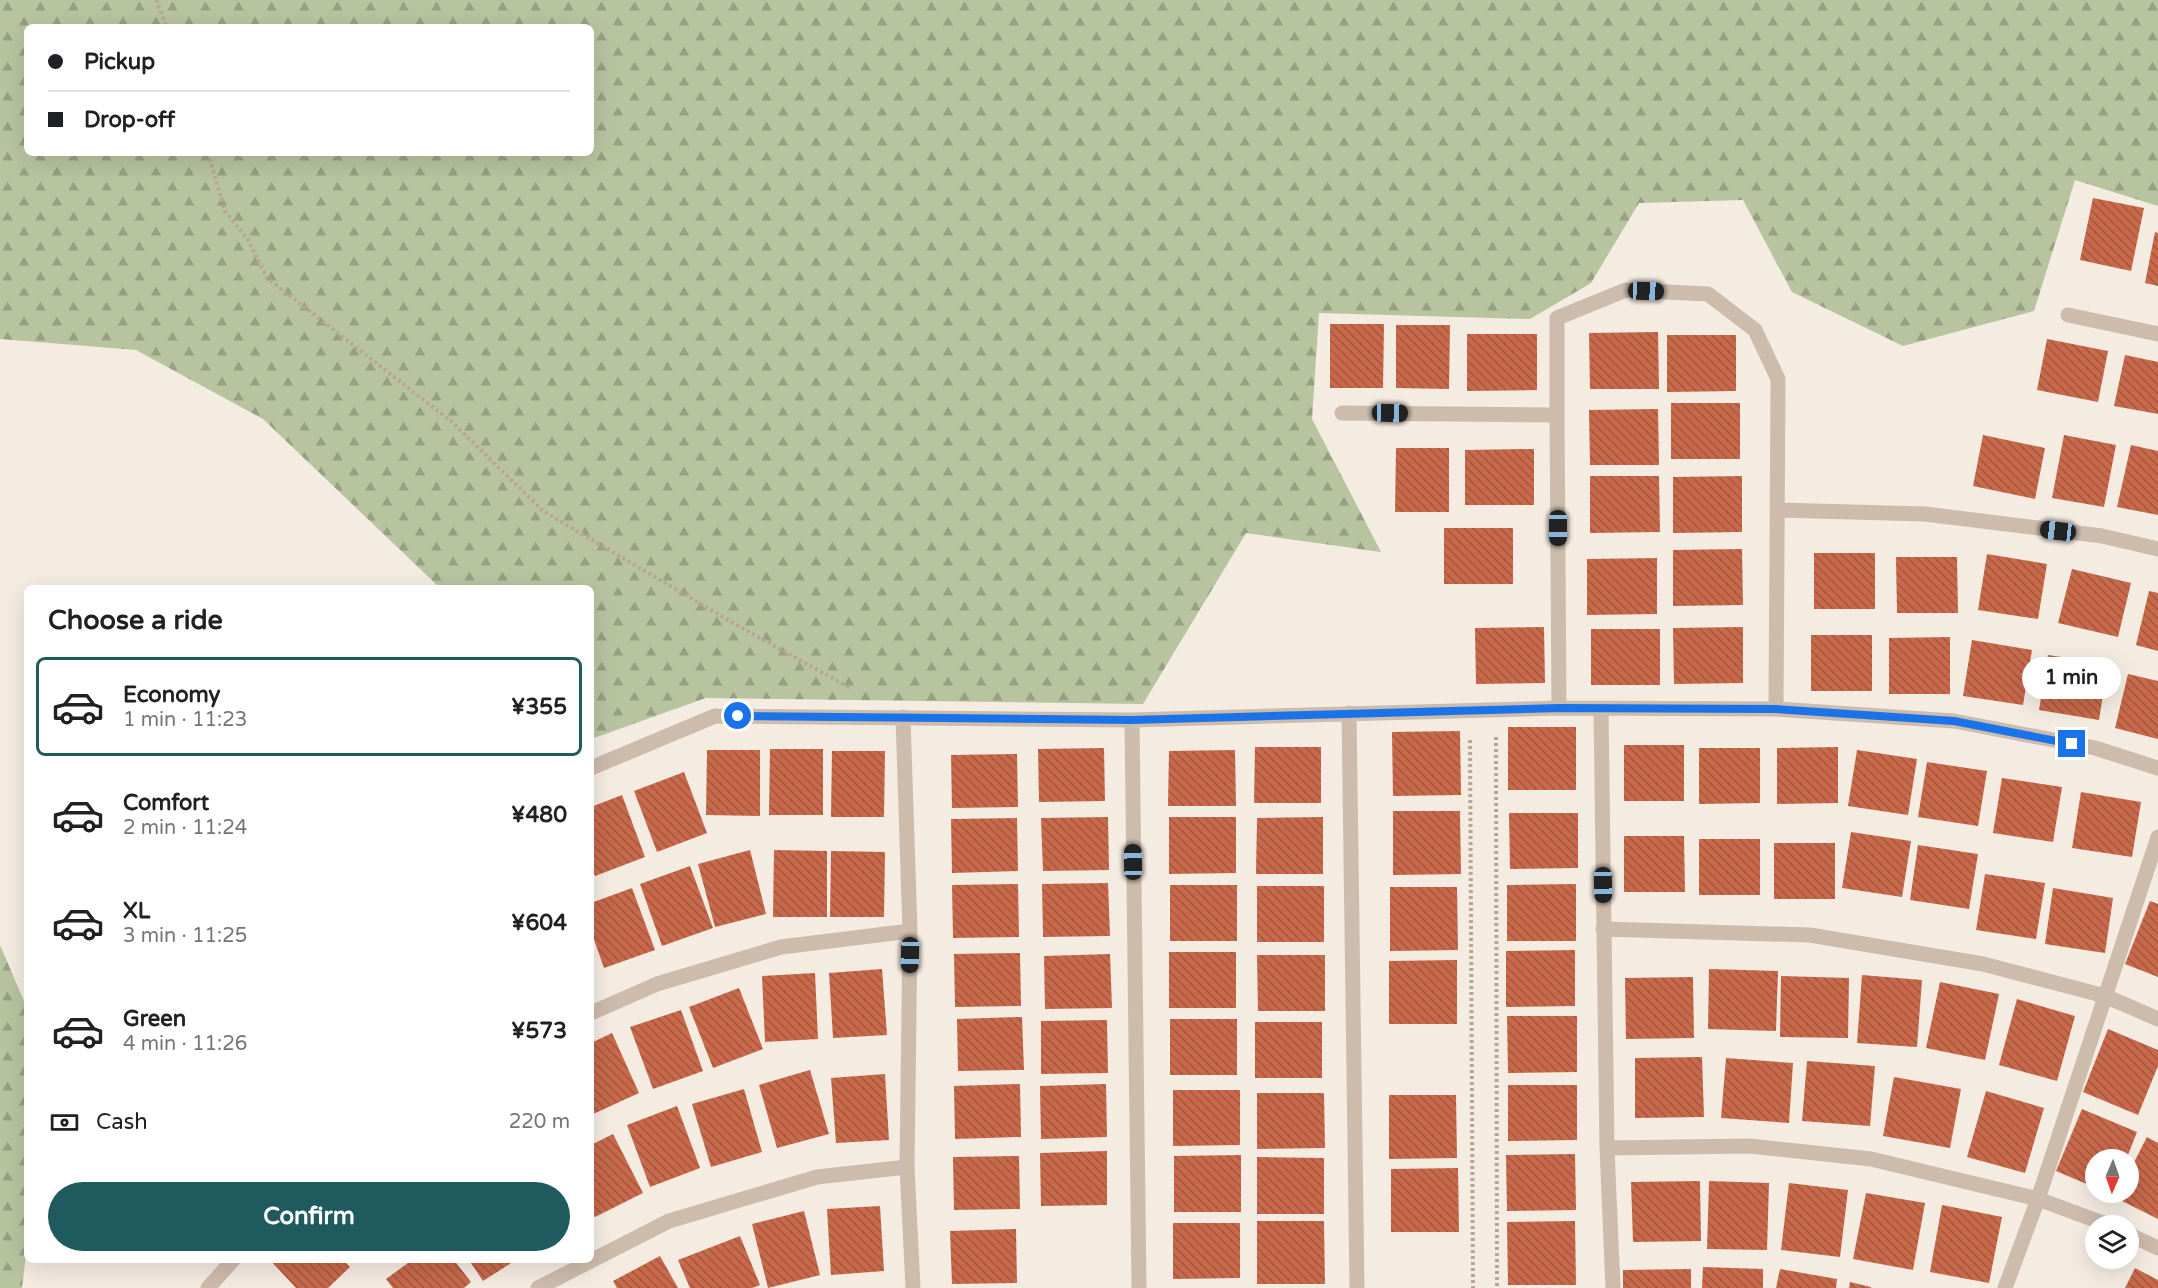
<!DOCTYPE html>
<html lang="en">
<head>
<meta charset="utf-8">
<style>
	body { margin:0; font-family:"Varela Round",sans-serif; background:#f6f6f6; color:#202124; height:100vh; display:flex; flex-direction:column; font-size:22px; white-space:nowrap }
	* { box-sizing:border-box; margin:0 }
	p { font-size:20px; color:#757577 }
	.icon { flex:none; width:33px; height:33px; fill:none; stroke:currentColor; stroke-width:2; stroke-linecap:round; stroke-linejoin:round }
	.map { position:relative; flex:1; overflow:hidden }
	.sheet { position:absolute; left:24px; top:585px; width:570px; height:678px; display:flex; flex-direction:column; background:#fff; border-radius:9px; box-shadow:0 6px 24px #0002 }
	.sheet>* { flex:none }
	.guide { position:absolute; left:24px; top:24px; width:570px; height:132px; border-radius:9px; box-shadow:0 6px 24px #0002; display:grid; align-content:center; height:132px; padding:0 24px; background:#fff }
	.needle { width:39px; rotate:182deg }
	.tools { position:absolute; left:2085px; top:1149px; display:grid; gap:12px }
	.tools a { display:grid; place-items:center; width:54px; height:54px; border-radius:50%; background:#fff; box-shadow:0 6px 24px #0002; font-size:30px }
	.end { position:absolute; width:27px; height:27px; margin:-14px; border:8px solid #1a73e8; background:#fff; box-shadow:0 0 0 3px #fff }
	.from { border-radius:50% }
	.bubble { position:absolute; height:42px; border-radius:21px; background:#fff; box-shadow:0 6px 24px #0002; font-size:20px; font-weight:800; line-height:42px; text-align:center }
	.car { position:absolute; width:18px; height:36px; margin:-18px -9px; border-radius:8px; box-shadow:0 0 4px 2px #0007; background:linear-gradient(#222 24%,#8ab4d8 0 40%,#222 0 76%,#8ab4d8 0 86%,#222 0) }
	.guide b { display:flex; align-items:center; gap:21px; height:57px; font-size:22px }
	.guide b+b { border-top:2px solid #e0e0e0 }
	.guide i { width:15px; height:15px; background:#202124 }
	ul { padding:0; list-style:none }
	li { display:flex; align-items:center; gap:18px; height:99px; margin:0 12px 9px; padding:0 12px; border:3px solid transparent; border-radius:9px }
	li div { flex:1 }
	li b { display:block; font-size:22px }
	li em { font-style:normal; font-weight:800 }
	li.active { border-color:#1f5a5e }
	li>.icon { width:54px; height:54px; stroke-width:1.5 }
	h2 { padding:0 24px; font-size:27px; line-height:72px }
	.pay { display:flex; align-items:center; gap:15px; height:66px; padding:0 24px; font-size:22px }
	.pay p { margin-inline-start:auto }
	.action { display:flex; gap:12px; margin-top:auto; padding:12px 24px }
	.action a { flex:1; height:69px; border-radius:36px; background:#1f5a5e; color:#fff; font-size:24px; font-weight:800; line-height:69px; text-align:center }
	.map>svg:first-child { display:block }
	.forest { fill:url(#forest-firs); fill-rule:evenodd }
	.building { fill:url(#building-back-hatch) }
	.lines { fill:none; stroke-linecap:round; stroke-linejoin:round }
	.path { stroke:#b9a596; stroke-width:4; stroke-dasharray:3 3; stroke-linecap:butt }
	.minor { stroke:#cdbbac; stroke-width:15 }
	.route { stroke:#1a73e8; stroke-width:8 }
</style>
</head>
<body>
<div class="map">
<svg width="2158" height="1288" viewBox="0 0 2158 1288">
	<defs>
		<pattern id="forest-firs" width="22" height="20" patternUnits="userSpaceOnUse" patternTransform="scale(1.5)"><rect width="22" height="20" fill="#b8c4a0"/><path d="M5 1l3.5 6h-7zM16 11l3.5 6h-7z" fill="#97a083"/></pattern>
		<pattern id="building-back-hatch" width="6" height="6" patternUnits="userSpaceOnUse" patternTransform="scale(1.5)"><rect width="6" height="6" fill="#c8694b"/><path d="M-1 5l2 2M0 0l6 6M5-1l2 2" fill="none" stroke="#a4573f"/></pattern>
	</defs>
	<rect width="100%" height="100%" fill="#f4ebe1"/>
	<path class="forest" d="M0 0H2158V206L2075 180 2034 311 1903 346 1792 292 1743 200 1639 203 1591 283 1530 319 1319 313 1312 419 1381 552 1246 533 1143 704 706 698 591 739V588H440L263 419 136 350 0 339ZM27 27H591V153H27Z
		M0 945 27 1008V1247L22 1288H0Z"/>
	<path class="building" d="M2093 198 2144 208 2131 271 2080 260Z
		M2155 232 2158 233V286L2145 283Z
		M1330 324H1384L1383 388H1330Z
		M1396 325H1450L1449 389 1396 388Z
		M1658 332 1659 389H1590L1589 333Z
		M1467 334H1537V390L1467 391Z
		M1667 335H1736V391L1667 392Z
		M2047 339 2108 351 2098 402 2037 390Z
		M2125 355 2158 362V414L2114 406Z
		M1671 403H1740V459H1671Z
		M1658 409 1659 465H1590L1589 410Z
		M1983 435 2045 448 2035 499 1973 486Z
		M2064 435 2116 445 2104 507 2052 498Z
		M2131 445 2158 451V515L2117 507Z
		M1396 448H1449V512H1395Z
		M1534 449V505H1465V450Z
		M1590 476H1659L1660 532 1590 533Z
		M1742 476V532L1673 533V477Z
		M1444 528H1513V584H1444Z
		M1742 549 1743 605 1673 606V550Z
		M1814 553H1875V609H1814Z
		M1987 554 2047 564 2038 619 1978 610Z
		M1896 557H1957L1958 613H1897Z
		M1657 558V614L1587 615V559Z
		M2072 569 2131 583 2118 637 2058 623Z
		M2149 591 2158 593V651L2136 645Z
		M1544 627 1545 683 1476 684 1475 628Z
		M1743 627V683L1674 684 1673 628Z
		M1591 629H1660V685H1591Z
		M1811 635H1872V691H1811Z
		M1950 637V694H1889V638Z
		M1972 640 2032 650 2023 705 1963 696Z
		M2048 655 2108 664 2099 720 2039 710Z
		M2128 674 2158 681V739L2115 728Z
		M1508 727H1576V790H1508Z
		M1460 731 1461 795 1393 796 1392 732Z
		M1624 745H1684V801H1624Z
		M1255 747H1321V803H1254Z
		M1838 747V803L1777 804V748Z
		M1104 748 1105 801 1039 802 1038 749Z
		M1699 748H1760V803L1699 804Z
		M770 749H823V815H769Z
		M707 750H760V816L706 815Z
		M1235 750 1236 806H1168L1169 751Z
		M1857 750 1917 759 1908 815 1848 806Z
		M832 751H885L884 817H831Z
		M1017 754 1018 807 952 808 951 755Z
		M1927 762 1987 771 1978 826 1918 817Z
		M684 772 707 833 657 852 634 791Z
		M2002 778 2062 787 2053 842 1993 833Z
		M2081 792 2141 802 2132 857 2072 848Z
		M622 795 645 857 595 876 591 865V807Z
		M1393 811H1460L1461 874 1393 875Z
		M1509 813H1578V868L1510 869Z
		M1108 817 1109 870 1043 871 1041 818Z
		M1169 817H1236V873L1169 874Z
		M1323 817V874H1256L1257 818Z
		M1017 818 1018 871 952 873 951 819Z
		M1851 832 1911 841 1902 897 1842 888Z
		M1624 836H1684L1685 892H1624Z
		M1699 839H1760V895H1699Z
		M1774 843H1835V899H1774Z
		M1918 845 1978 854 1969 909 1910 900Z
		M750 850 766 914 715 927 698 864Z
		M774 850 827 851V917H773Z
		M831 851 885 852 884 917H830Z
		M690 866 713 928 662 946 640 884Z
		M1985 874 2045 883 2036 939 1976 930Z
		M1108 883 1110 936 1043 937 1042 884Z
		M1018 884 1019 937 953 938 952 885Z
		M1576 884V941H1507V885Z
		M1170 885H1237V941H1170Z
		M1257 886H1324V942H1257Z
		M1390 887H1457L1458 950 1390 951Z
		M632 888 655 950 604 968 591 931V903Z
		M2053 888 2113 898 2105 953 2045 944Z
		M2150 901 2158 904V977L2125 964Z
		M1575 950V1006L1506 1007V951Z
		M1169 952H1236V1008H1169Z
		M1020 953 1021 1006 955 1007 954 954Z
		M1110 954 1112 1008 1045 1009 1044 956Z
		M1257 955H1325V1011H1258Z
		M1457 960V1024H1389V961Z
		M882 969 887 1035 833 1038 829 973Z
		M1709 969 1778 971 1776 1031 1708 1029Z
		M815 973 818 1039 765 1042 762 976Z
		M1862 975 1922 980 1917 1047 1857 1043Z
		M1781 976 1849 978 1848 1038 1780 1037Z
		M1693 977 1694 1038 1626 1039 1625 978Z
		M1940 982 1999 994 1985 1060 1926 1048Z
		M739 988 763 1049 713 1068 689 1007Z
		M2017 999 2075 1016 2057 1081 1999 1065Z
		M681 1010 703 1071 653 1089 630 1027Z
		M1507 1016H1577V1072L1508 1073Z
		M1022 1017 1024 1070 958 1071 957 1019Z
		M1170 1019H1237V1075H1170Z
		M1107 1020 1108 1073 1041 1074V1021Z
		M1255 1022H1322V1078H1255Z
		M2108 1029 2158 1050V1066L2138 1115 2083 1092Z
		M612 1033 639 1093 591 1115V1043Z
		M1702 1057 1704 1117 1635 1118V1058Z
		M1726 1058 1793 1063 1789 1123 1721 1118Z
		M1807 1061 1875 1066 1870 1126 1802 1121Z
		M810 1070 829 1134 777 1148 759 1085Z
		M885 1074 889 1140 836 1143 831 1078Z
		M1894 1077 1961 1089 1950 1148 1883 1136Z
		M1020 1084 1021 1137 955 1139 954 1086Z
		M1106 1084 1107 1137 1041 1139 1040 1086Z
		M1508 1085H1577V1140L1508 1141Z
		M744 1089 762 1152 711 1167 692 1104Z
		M1173 1090H1240V1145L1173 1146Z
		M1986 1091 2044 1108 2025 1173 1967 1157Z
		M1257 1093H1324L1325 1148 1257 1149Z
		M1389 1095H1456L1457 1158 1389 1159Z
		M677 1106 700 1168 650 1187 627 1125Z
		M2082 1109 2137 1132 2126 1160H2096V1188L2056 1171Z
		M613 1134 643 1193 595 1217 591 1209V1145Z
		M2147 1137 2158 1143V1219L2116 1198 2119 1192H2128V1174Z
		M1107 1151V1205L1041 1206 1040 1153Z
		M1575 1154 1576 1210 1507 1211 1506 1155Z
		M1241 1155V1212H1174V1156Z
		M1019 1156 1020 1209 954 1210 953 1157Z
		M1257 1157 1324 1158V1214H1257Z
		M1458 1168 1459 1232H1391V1169Z
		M1700 1181 1701 1241 1633 1242 1631 1182Z
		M1709 1181 1769 1183 1767 1250 1707 1249Z
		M1789 1183 1848 1190 1840 1257 1781 1250Z
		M1866 1193 1925 1203 1913 1270 1853 1259Z
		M1942 1205 2002 1217 1989 1283 1930 1272Z
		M880 1206 884 1271 831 1275 827 1209Z
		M804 1211 820 1275 768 1288 752 1224Z
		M1257 1221H1324L1325 1284H1257Z
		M1575 1221 1576 1285H1508L1507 1222Z
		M1173 1223H1240V1278L1173 1279Z
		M1016 1229 1017 1283 952 1284 950 1231Z
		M740 1236 760 1285 752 1288H690L678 1260Z
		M660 1256 678 1288H617L613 1281Z
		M270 1260H343L350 1267 328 1288H296Z
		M412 1260H454L471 1282 464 1288H393L386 1279Z
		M469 1260H516L483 1281Z
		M1703 1267 1763 1269V1288H1702Z
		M2135 1268 2158 1280V1288H2125Z
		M1691 1269V1288H1623V1270Z
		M1780 1269 1837 1279 1836 1288H1776Z
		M1850 1282 1871 1287V1288H1849Z"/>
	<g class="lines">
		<path class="path" d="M156 0 167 27
			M208 153 225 211 248 240 267 278 452 422 543 511 742 628 850 688
			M1496 737 1497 1288
			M1470 740 1473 1288"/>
		<path class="minor" d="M2068 315 2158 334
			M1342 413 1557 415 1559 708
			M1557 415V318L1626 290 1708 294 1755 330 1778 379 1776 709
			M1778 510 1925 514 2102 536 2158 549
			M1601 709 1607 1148 1613 1288
			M1349 713 1357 1288
			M903 717 910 931 907 1167 913 1288
			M1132 720 1139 1288
			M591 768 715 716 1132 720 1559 708 1776 709 1954 721 2095 748 2158 768
			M1603 929 1810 935 1983 964 2105 996 2158 1019
			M591 1013 657 984 781 947 910 931
			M1607 1148 1750 1146 1871 1159 2038 1199 2111 1226
			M2128 1234 2158 1248
			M208 1288 233 1260
			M538 1288 669 1221 817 1177 907 1167
			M2005 1288 2038 1199 2158 837"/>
	</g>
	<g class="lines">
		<path class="route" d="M738 716 1132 720 1559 708 1776 709 1954 721 2072 744"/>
	</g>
</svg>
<div class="tools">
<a><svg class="needle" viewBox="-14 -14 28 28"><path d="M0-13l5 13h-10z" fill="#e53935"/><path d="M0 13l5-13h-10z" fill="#757577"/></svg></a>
<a><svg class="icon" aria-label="layers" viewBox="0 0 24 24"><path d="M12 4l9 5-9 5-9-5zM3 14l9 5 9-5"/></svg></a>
</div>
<i class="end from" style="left:738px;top:716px"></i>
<i class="end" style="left:2072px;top:744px"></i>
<div class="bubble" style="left:2022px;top:657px;width:99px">1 min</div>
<i class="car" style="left:1646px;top:291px;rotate:92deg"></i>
<i class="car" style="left:1390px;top:413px;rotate:91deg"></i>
<i class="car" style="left:1558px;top:528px;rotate:180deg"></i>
<i class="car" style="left:2058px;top:531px;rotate:277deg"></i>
<i class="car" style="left:1133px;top:862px;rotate:359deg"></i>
<i class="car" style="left:1603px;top:885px;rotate:179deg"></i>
<i class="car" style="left:910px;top:955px;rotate:181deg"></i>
<div class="guide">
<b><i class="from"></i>Pickup</b>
<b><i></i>Drop-off</b>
</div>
<section class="sheet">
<h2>Choose a ride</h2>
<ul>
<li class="active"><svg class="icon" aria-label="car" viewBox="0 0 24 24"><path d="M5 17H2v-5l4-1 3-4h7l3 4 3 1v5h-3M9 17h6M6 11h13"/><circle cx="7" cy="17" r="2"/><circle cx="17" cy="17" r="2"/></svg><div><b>Economy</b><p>1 min · 11:23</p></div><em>¥355</em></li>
<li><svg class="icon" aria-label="car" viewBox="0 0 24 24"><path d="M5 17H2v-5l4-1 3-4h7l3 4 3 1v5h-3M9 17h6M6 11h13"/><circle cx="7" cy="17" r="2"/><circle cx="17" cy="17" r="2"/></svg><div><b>Comfort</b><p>2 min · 11:24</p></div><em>¥480</em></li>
<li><svg class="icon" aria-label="car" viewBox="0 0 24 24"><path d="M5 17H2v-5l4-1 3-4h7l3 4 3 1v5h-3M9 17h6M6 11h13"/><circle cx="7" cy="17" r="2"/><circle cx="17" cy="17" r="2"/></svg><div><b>XL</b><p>3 min · 11:25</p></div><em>¥604</em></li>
<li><svg class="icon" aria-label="car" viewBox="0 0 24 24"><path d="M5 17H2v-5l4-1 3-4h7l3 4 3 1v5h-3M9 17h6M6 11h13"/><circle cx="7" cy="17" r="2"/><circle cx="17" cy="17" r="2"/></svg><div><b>Green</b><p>4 min · 11:26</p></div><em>¥573</em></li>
</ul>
<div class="pay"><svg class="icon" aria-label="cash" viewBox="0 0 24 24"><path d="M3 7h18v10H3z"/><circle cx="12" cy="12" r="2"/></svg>Cash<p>220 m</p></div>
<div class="action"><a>Confirm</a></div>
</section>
</div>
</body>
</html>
